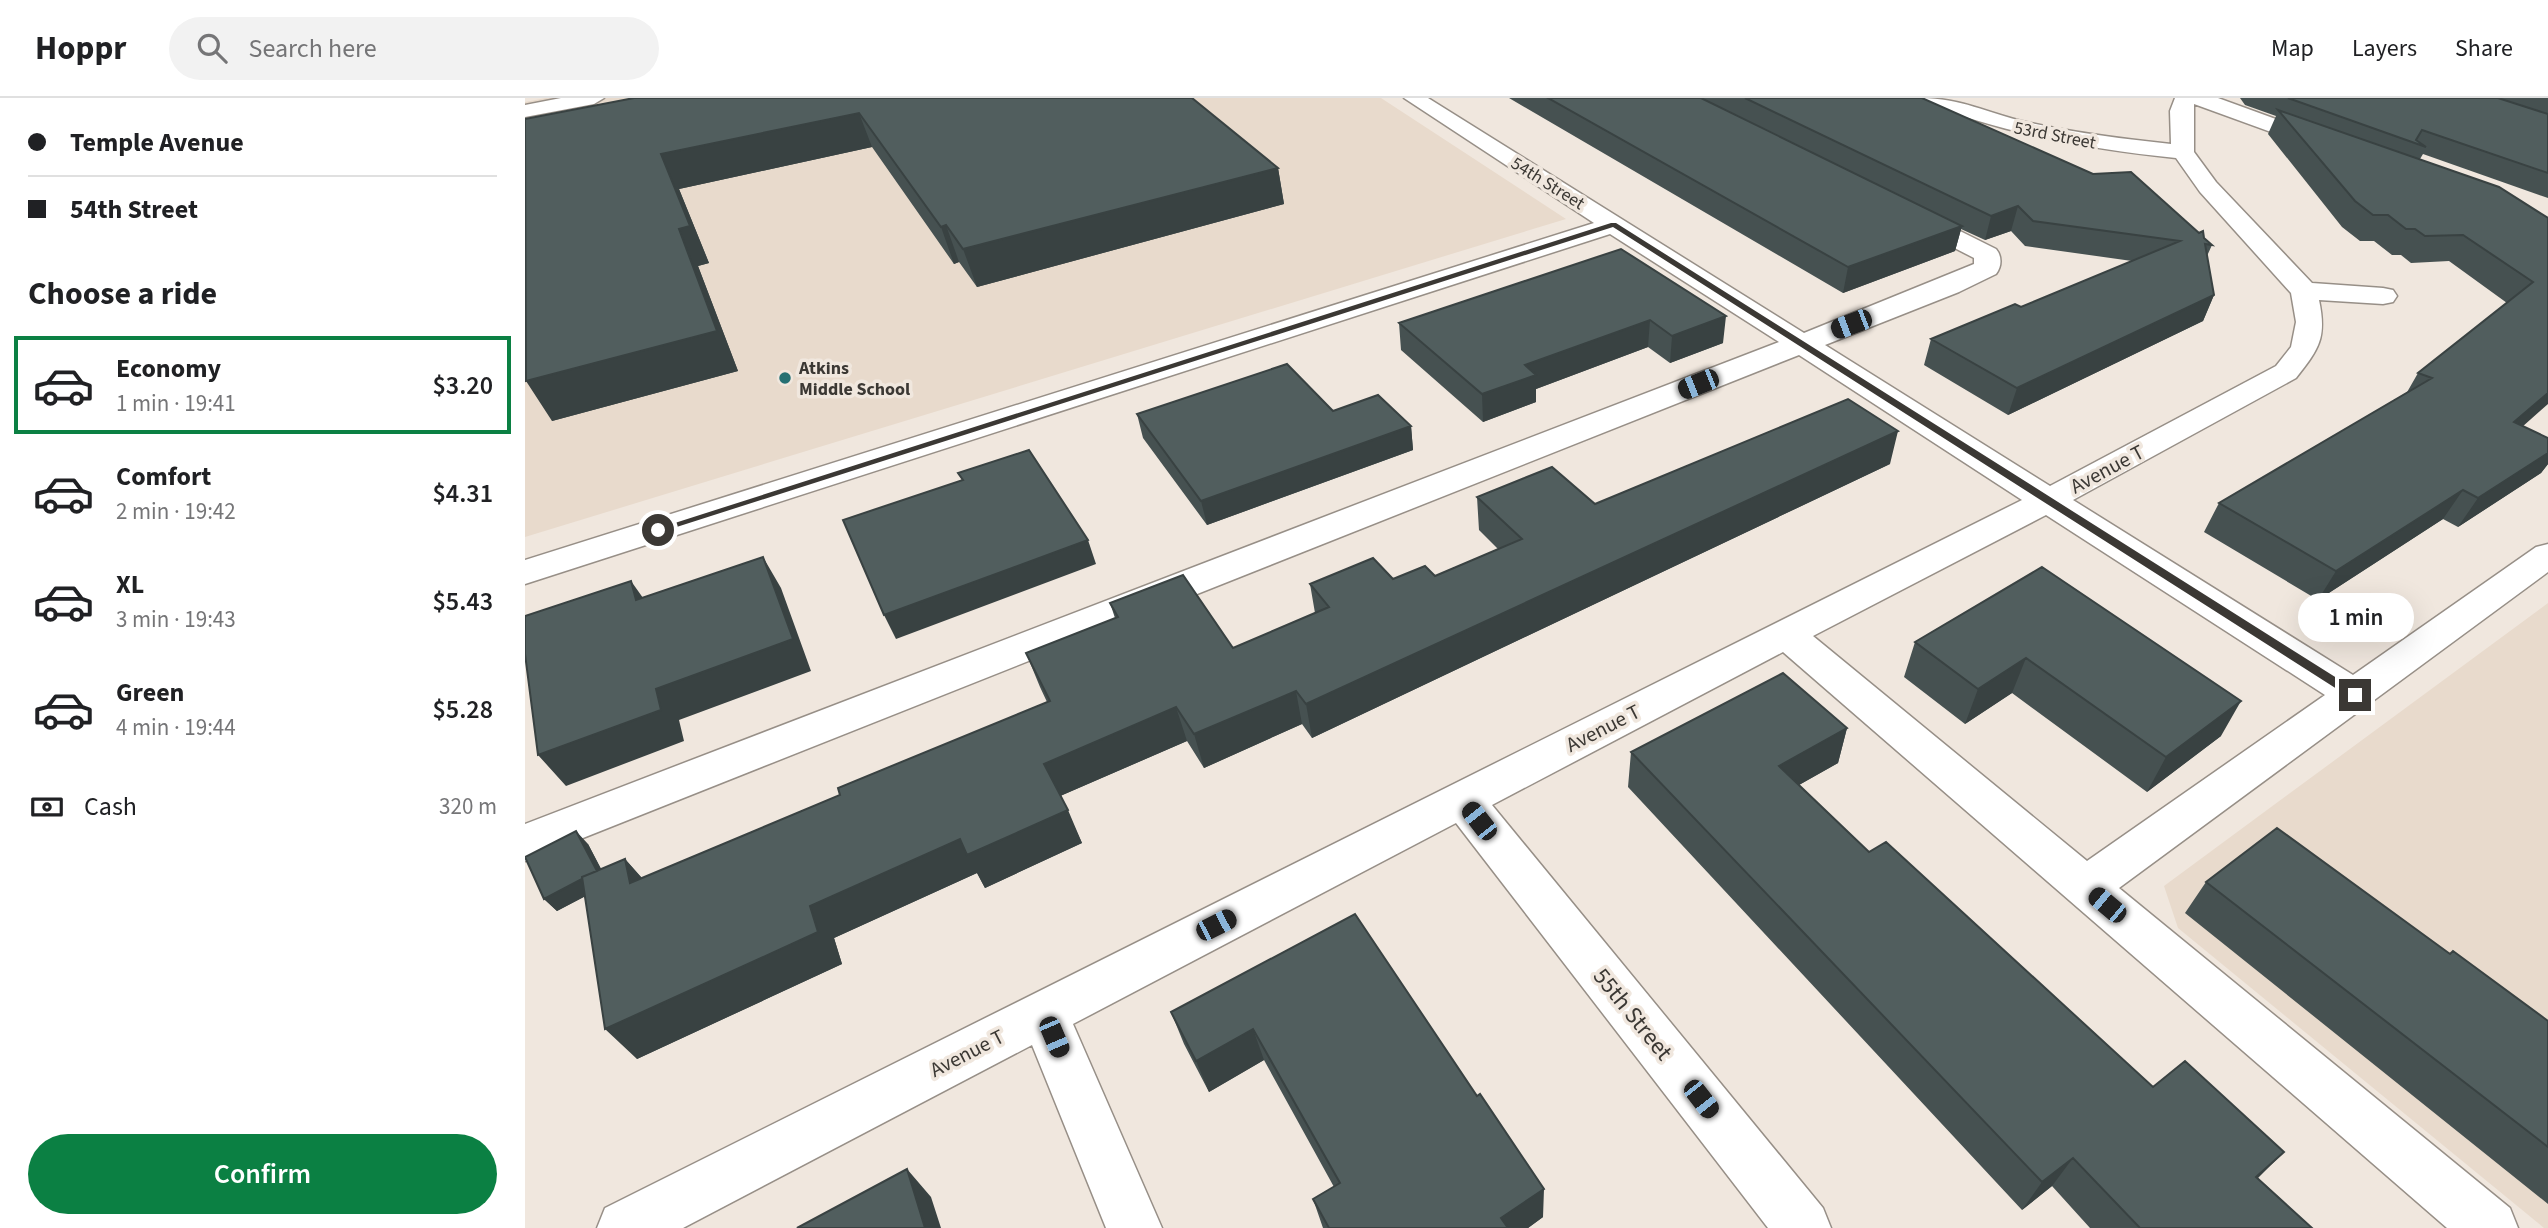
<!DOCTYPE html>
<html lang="en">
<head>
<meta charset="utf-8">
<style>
	body { margin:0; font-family:"Source Sans 3",sans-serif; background:#f2f2f2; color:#202124; height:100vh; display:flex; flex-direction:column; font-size:26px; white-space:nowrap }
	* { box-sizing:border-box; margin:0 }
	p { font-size:23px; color:#757577 }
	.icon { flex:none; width:38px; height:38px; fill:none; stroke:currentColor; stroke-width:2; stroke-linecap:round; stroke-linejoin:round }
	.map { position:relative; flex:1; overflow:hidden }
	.side { display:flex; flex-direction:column; background:#fff; width:525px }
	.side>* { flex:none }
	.hud { display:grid; align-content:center; height:154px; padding:0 28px; background:#fff }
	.end { position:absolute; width:32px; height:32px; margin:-16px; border:9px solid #3b3834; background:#fff; box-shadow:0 0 0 4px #fff }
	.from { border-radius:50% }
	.bubble { position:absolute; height:49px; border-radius:24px; background:#fff; box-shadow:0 7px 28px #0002; font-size:23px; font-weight:600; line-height:49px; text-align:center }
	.car { position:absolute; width:21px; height:42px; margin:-21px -10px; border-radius:9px; box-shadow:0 0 5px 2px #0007; background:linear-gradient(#222 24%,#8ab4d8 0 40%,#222 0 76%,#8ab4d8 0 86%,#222 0) }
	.hud b { display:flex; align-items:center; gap:24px; height:66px; font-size:26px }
	.hud b+b { border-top:2px solid #e0e0e0 }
	.hud i { width:18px; height:18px; background:#202124 }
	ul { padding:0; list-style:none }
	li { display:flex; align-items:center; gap:21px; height:98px; margin:0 14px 10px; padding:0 14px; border:4px solid transparent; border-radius:0px }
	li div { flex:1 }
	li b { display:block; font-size:26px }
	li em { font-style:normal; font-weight:600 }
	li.on { border-color:#0b8043 }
	li>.icon { width:63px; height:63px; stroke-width:1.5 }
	h2 { padding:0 28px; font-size:32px; line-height:84px }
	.pay { display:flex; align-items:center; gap:18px; height:77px; padding:0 28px; font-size:26px }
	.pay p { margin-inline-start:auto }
	.button { display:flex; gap:14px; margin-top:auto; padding:14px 28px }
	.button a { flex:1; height:80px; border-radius:42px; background:#0b8043; color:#fff; font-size:28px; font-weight:600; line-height:80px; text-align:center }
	header { display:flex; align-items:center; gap:42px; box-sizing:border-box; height:98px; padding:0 35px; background:#fff; border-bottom:2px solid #e0e0e0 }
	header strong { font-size:33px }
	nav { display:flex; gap:38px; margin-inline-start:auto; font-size:24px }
	.search { width:490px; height:63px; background:#f2f2f2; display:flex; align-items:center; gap:18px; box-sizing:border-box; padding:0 24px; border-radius:38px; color:#757577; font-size:26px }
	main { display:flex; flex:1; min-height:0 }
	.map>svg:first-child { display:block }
	.built { fill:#e8dacc }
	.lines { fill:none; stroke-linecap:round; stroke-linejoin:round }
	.minor-casing { stroke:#978f87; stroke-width:3 }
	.minor { fill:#fff; fill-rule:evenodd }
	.wall { fill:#465151 }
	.shaded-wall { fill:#394242 }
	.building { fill:#515e5e; stroke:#394242; stroke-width:2 }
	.route { fill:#3b3834 }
	.poi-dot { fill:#257073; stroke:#f0e7de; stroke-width:2.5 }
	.labels { text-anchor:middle; stroke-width:7; stroke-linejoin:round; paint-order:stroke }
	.far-street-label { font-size:18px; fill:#3b3834; stroke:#f0e7de }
	.far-poi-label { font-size:18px; font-weight:bold; fill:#3b3834; stroke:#f0e7de; text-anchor:start }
	.street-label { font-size:21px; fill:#3b3834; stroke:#f0e7de }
	.near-street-label { font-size:24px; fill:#3b3834; stroke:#f0e7de }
</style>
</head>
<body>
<header>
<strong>Hoppr</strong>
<div class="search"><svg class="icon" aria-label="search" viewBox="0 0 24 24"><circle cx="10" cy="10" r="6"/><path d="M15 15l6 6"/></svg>Search here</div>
<nav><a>Map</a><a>Layers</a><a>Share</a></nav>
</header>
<main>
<section class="side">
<div class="hud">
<b><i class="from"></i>Temple Avenue</b>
<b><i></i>54th Street</b>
</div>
<h2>Choose a ride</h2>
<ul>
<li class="on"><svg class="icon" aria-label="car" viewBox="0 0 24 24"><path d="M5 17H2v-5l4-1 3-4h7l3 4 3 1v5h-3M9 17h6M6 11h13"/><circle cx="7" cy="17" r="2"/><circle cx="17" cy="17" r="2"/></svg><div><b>Economy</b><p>1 min · 19:41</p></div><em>$3.20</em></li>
<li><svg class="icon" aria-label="car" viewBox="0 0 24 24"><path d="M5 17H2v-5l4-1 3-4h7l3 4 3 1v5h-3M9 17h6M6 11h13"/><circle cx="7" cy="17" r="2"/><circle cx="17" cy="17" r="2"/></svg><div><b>Comfort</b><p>2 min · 19:42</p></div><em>$4.31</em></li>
<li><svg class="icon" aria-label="car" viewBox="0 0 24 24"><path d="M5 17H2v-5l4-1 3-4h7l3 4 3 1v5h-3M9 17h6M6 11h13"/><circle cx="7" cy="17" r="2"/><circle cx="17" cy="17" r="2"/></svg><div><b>XL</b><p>3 min · 19:43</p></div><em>$5.43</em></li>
<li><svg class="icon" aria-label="car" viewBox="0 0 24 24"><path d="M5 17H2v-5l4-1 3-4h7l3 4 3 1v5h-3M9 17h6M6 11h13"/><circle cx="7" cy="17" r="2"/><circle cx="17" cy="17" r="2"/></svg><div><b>Green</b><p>4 min · 19:44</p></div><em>$5.28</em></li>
</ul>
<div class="pay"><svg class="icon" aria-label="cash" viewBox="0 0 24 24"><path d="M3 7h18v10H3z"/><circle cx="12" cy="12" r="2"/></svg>Cash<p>320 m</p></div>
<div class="button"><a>Confirm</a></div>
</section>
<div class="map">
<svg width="2023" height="1130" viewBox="0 0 2023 1130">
	<rect width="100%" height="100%" fill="#f0e7de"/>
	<path class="built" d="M21 0H856L1041 121 0 439V4Z
		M2023 505V1130H2019L1653 830 1639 788Z"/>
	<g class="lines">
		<defs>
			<path id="minor" d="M36 0H79L69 6 0 19V7Z
				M879 0H903L1279 235 1449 166V160L1379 124 1376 119 1379 114H1397L1471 151C1477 158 1477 168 1471 176L1434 194 1300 247 1525 388 1751 268 1766 249 1771 224 1766 195 1675 94 1651 60C1564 51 1480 36 1399 4L1396 0C1435 0 1463 15 1501 24 1549 35 1598 41 1646 46L1645 13 1650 0H1693L1806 41 1809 46 1806 51 1798 53 1669 6V54L1691 84 1787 185 1858 190 1868 192 1872 198 1868 204 1858 206 1794 202C1802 240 1794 251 1771 280L1548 402 1828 577 2011 449 2023 446V474L1594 790 1985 1110 1993 1130H1922L1258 554 967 707 1298 1110 1306 1130H1243L931 725 548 926 637 1130H581L507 947 158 1130H72L80 1110 1497 402 1274 257 0 763V726L1254 244 1085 136 0 486V462L1069 125ZM1521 417 1800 597 1562 763 1288 538Z"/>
		</defs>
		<use href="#minor" class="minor-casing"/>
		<use href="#minor" class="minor"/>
	</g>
	<path class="wall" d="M667 0 753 70 759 106 452 189 434 164 429 166 347 49 154 91 184 165 173 168 213 273 27 323 0 21Z
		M984 0H1397L1679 140 1687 147 1682 158 1689 197 1678 223 1483 317 1399 267 1406 241 1496 209 1607 163 1500 148 1486 133 1460 142 1436 131 1430 153 1318 195Z
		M1715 0H2023V100L1898 56 1895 61 2023 120 1998 328 2023 340V366L2016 375 1933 429 1918 421 1793 502 1679 434 1694 405 1881 296 1893 275 1982 205 1924 163 1886 165 1876 157H1867L1849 143H1835L1817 129 1743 36 1751 18 1720 7Z
		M1096 151 1198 245 1145 265 1123 249 1011 291V304L958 324 876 252 874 225Z
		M808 313 886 328 888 352 682 427 618 340 612 316Z
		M1365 366 787 640 777 626 679 670 662 643 535 698 557 745 460 790 452 775 309 840 317 866 112 961 60 798 32 813 19 801 63 746 76 771 100 761 117 780 315 697 522 604 515 589 501 555 590 520 585 505 708 550 790 515 785 486 910 478 973 451 954 432 952 399 1070 406Z
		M1517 469 1696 638 1622 694 1487 595 1440 626 1379 579 1390 544Z
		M1322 630 1313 665 1274 687 1344 754 1628 989 1733 1080 1787 1130H1565L1527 1088 1497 1112 1103 689 1106 654Z
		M1681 784 1925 856 2023 923V1106L1660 815Z
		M830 816 1018 1119 1003 1130H798L788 1101 809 1089 739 962 684 994 659 946 646 914Z"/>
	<path class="shaded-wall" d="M334 15 347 49 154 91 184 165 173 168 213 273 27 323 1 283 154 131 136 56Z
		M753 70 759 106 452 189 438 151Z
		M1493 108 1486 133 1460 142 1466 118Z
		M421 127 434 164 429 166 416 129Z
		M1437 128 1430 153 1318 195 1323 169Z
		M1689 197 1678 223 1483 317 1492 290Z
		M1201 218 1198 245 1145 265 1147 238Z
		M1125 222 1123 249 1011 291V304L958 324 957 296 1000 267Z
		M2023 295V306L1970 353 1989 324Z
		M886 328 888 352 682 427 676 403Z
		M1373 333 1365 366 787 640 781 606Z
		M2023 355V366L2016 375 1933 429 1953 400Z
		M1938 392 1918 421 1793 502 1811 473Z
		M563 442 571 466 371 541 359 517Z
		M238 459 256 490 286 573 154 622 159 643 41 688 13 657Z
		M106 483 128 514 111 502Z
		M1501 560 1487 595 1440 626 1453 591Z
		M771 593 777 626 679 670 669 636Z
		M1716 603 1696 638 1622 694 1641 659Z
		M651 609 662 643 533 699 519 666Z
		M1322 630 1313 665 1247 702 1254 668Z
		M543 712 557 745 460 790 452 775 309 840 317 866 112 961 80 931 285 808 435 741Z
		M51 733 63 746 84 786 32 813 19 801Z
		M100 761 129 794 105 785Z
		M728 931 739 962 684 994 671 963Z
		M1759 1054 1730 1083 1731 1079Z
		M1548 1060 1527 1088 1497 1112 1517 1084Z
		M382 1071 406 1099 416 1130H400Z
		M1019 1091 1018 1119 1003 1130H977L976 1120Z"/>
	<path class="building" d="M109 0H667L753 70 438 151 421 127 416 129 334 15 136 56 165 128 154 131 192 233 1 283 0 21Z
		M1023 0H1176L1437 128 1323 169Z
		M1220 0H1397L1568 76 1606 74 1674 135 1678 133 1679 140 1687 147 1680 146 1689 197 1492 290 1406 241 1490 206 1496 209 1655 143 1508 123 1493 108 1466 118Z
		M1763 0H1973L2023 16V75L1897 32 1891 42 1901 49Z
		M1753 12 1974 89 2023 120V295L1989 324 2023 340V355L1953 400 1938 392 1811 473 1694 405 1907 280 1893 275 2008 184 1938 137 1900 138 1890 131H1881L1863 117H1848L1830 103Z
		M1096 151 1201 218 1147 238 1125 222 1000 267 1011 277 957 296 874 225Z
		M762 266 808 313 853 297 886 328 676 403 612 316Z
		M1323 301 1373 333 781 606 771 593 669 636 651 609 519 666 543 712 442 757 435 741 285 808 293 834 80 931 57 779 100 761 105 785 315 697 313 690 525 603 501 555 593 519 585 505 658 477 708 550 804 509 785 486 848 460 868 481 900 468 910 478 997 441 952 399 1027 369 1070 406Z
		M504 352 563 442 359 517 318 422 438 382 433 375Z
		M238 459 268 541 131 591 136 612 13 657 0 556V518L106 483 111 502Z
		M1517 469 1716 603 1641 659 1501 560 1453 591 1390 544Z
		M1258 575 1322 630 1254 668 1344 754 1361 744 1628 989 1660 963 1759 1054 1731 1079 1787 1130H1615L1548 1060 1517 1084 1106 654Z
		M1752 730 1925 856 1928 853 2023 923V1049L1681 784Z
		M51 733 72 773 57 779V781L19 801 0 759Z
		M830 816 952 998 955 996 1019 1091 976 1120 983 1130H804L788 1101 815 1085 728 931 671 963 646 914Z
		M382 1071 400 1130H272Z"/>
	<path class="route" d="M1086 125H1091L1834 594V600H1826L1088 129 136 434 128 432Z"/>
	<circle class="poi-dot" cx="260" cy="280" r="7"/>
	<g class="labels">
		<g class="far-street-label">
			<text transform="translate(1530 37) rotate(11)" y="6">53rd Street</text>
			<text transform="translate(1023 85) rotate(32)" y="6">54th Street</text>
		</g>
		<g class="far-poi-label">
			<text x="274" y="276">Atkins<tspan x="274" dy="21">Middle School</tspan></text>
		</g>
		<g class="street-label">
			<text transform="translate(1582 371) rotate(-28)" y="7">Avenue T</text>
			<text transform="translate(1078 630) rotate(-27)" y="7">Avenue T</text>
			<text transform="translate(442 955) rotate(-27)" y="7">Avenue T</text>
		</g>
		<g class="near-street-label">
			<text transform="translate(1108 916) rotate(51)" y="8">55th Street</text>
		</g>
	</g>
</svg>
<i class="end from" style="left:133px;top:432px"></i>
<i class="end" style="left:1830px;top:597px"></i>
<div class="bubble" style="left:1773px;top:495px;width:116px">1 min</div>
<i class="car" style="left:1326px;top:226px;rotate:249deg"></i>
<i class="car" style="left:1173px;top:286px;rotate:248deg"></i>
<i class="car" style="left:954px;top:723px;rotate:322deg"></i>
<i class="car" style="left:1582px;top:807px;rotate:310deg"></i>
<i class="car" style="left:691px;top:827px;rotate:63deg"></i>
<i class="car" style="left:529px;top:939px;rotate:157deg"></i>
<i class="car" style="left:1176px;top:1001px;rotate:142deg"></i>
</div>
</main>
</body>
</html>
